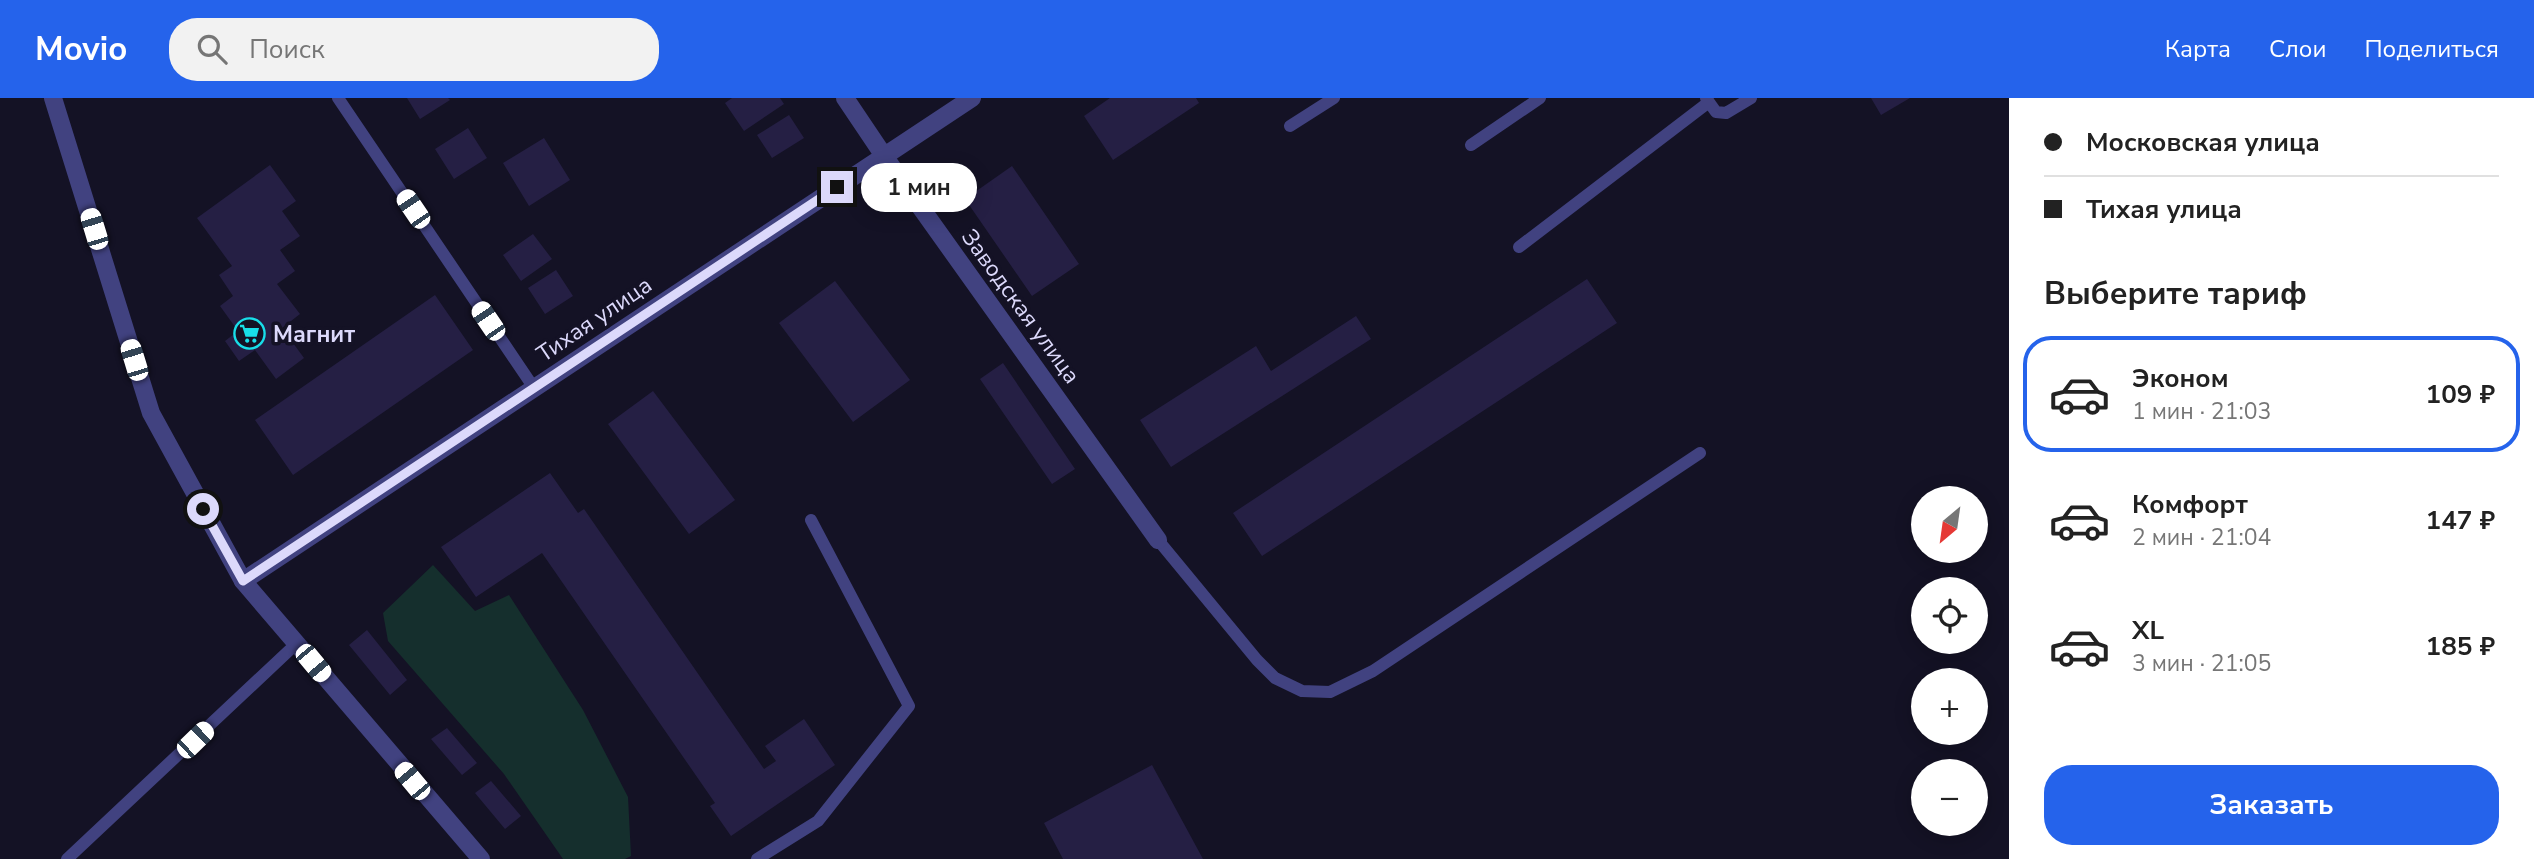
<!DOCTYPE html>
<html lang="ru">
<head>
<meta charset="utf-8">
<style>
	body { margin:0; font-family:"Nunito Sans",sans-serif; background:#f2f2f2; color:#222; height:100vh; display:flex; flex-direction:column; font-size:26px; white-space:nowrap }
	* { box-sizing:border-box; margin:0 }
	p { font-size:23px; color:#767676 }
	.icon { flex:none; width:38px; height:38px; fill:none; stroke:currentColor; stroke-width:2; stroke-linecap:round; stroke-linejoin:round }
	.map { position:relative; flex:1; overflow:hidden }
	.panel { display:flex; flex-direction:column; background:#fff; width:525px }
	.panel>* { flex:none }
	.guide { display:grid; align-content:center; height:154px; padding:0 35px; background:#fff }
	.needle { width:46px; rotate:209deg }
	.controls { position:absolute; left:1911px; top:388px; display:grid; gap:14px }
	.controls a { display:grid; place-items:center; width:77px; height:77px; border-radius:50%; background:#fff; box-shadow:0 4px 18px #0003; font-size:35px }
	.end { position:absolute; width:32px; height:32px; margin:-16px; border:9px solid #dcd9fb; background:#111; box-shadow:0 0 0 4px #111 }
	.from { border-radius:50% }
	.bubble { position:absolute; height:49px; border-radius:24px; background:#fff; box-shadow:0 4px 18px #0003; font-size:23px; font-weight:700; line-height:49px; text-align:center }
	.car { position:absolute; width:21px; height:42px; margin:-21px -10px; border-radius:9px; box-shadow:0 0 5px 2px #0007; background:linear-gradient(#fff 24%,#345 0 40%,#fff 0 76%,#345 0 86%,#fff 0) }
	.guide b { display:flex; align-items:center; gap:24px; height:66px; font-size:26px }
	.guide b+b { border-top:2px solid #e0e0e0 }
	.guide i { width:18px; height:18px; background:#222 }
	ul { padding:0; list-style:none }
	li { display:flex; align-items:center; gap:21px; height:116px; margin:0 14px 10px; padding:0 21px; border:4px solid transparent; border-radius:28px }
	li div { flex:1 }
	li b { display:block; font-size:26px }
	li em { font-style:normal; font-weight:700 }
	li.current { border-color:#2563eb }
	li>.icon { width:63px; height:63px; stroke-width:1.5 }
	h2 { padding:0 35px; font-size:32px; line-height:84px }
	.cta { display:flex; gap:14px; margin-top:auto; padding:14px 35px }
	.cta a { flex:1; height:80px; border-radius:28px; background:#2563eb; color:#fff; font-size:28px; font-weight:700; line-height:80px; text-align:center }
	header { display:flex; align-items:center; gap:42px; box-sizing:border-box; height:98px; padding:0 35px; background:#2563eb; color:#fff }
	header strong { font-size:33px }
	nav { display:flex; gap:38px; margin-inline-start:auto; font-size:24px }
	.search { width:490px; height:63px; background:#f2f2f2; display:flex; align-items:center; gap:18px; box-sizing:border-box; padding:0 24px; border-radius:28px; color:#767676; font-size:26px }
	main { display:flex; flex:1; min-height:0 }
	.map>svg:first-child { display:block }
	.green { fill:#152f2d }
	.building { fill:#251f44 }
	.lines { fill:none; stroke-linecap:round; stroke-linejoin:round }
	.service { stroke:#414280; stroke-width:12 }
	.minor { stroke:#414280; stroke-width:18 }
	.tertiary { stroke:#414280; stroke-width:18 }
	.route { stroke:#dcd9fb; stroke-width:9 }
	.labels { text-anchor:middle; stroke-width:7; stroke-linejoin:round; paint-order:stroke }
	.street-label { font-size:23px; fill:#dcd9fb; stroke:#141225 }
	.poi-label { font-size:23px; font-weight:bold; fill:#dcd9fb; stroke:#141225; text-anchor:start }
</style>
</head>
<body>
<header>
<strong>Movio</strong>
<div class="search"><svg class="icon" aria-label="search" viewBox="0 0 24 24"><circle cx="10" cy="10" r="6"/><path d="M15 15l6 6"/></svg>Поиск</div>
<nav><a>Карта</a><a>Слои</a><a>Поделиться</a></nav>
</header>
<main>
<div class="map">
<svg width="2009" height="761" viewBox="0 0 2009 761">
	<rect width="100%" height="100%" fill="#141225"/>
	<path class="green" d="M433 467 475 513 509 497 583 612 628 699 631 758 625 761H563L504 676 388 543 383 515Z"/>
	<path class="building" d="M407 0H448L450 2 420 21Z
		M732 0H780L784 6 744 33 725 5Z
		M1110 0H1196L1199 5 1113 62 1084 18Z
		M1871 0H1910L1881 17Z
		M789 17 804 40 772 60 757 37Z
		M468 30 487 60 454 81 435 51Z
		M544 40 570 82 529 108 503 65Z
		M270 67 296 103 282 113 300 138 280 152 295 173 277 186 300 216 282 230 304 260 276 281 255 252 239 263 225 243 238 233 220 208 233 198 219 177 232 168 197 120Z
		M1012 68 1079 166 1032 198 965 101Z
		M533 136 552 161 521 183 503 157Z
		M556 172 573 198 545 216 528 190Z
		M1587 181 1617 225 1262 458 1233 415Z
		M835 183 910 282 853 324 779 225Z
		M435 197 473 252 293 377 255 322Z
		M1356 218 1371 241 1171 369 1140 322 1256 248 1271 273Z
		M1003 265 1075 371 1052 386 980 281Z
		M653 293 735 402 689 436 608 326Z
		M550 375 578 415 584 411 764 671 776 663 765 648 804 621 835 667 731 738 710 708 715 705 542 455 476 499 441 449Z
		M367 532 407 582 390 597 349 547Z
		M447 630 477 665 462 677 431 641Z
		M1152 667 1203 761H1063L1044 725Z
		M491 683 521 718 505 731 475 695Z"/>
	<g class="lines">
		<path class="service" d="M338 0 534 290
			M1706 0 1716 14 1726 15 1751 0
			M1290 28 1334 0
			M1471 47 1540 0
			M1519 149 1709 4
			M1158 442 1257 562 1275 580 1302 593 1330 594 1373 573 1700 355
			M67 761 296 546
			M757 761 818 723 909 608 811 422"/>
		<path class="minor" d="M845 0 884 58 1158 442
			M243 483 972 0"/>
		<path class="tertiary" d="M53 0 151 315 243 483 481 761"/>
	</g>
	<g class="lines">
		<path class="route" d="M203 411 243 483 837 89"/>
	</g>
	<defs>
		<symbol id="supermarket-ring" viewBox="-11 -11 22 22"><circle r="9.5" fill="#141225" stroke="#18dee9" stroke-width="1.5"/><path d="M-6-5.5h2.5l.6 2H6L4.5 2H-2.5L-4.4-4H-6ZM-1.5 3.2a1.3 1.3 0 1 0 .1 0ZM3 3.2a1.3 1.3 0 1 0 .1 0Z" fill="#18dee9"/></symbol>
	</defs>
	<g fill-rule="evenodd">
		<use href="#supermarket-ring" x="232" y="218" width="35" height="35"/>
	</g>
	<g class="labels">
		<g class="street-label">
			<text transform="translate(1021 208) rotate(54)" y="8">Заводская улица</text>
			<text transform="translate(594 221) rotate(-34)" y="8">Тихая улица</text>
		</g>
		<g class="poi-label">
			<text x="273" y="244">Магнит</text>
		</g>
	</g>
</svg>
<div class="controls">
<a><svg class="needle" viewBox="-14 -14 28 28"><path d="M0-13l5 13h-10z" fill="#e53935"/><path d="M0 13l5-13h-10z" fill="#767676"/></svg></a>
<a><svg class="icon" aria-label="locate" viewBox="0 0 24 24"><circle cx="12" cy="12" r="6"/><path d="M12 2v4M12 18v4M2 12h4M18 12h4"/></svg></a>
<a>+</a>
<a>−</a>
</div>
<i class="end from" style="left:203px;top:411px"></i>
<i class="end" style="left:837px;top:89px"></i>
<div class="bubble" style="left:861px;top:65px;width:116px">1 мин</div>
<i class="car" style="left:413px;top:111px;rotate:326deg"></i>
<i class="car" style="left:94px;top:131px;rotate:343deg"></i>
<i class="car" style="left:488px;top:223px;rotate:326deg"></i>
<i class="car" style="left:134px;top:262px;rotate:343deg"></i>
<i class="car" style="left:313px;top:565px;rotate:140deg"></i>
<i class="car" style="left:195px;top:642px;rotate:46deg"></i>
<i class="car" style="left:412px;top:683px;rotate:320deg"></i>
</div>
<section class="panel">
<div class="guide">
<b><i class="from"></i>Московская улица</b>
<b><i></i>Тихая улица</b>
</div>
<h2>Выберите тариф</h2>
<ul>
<li class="current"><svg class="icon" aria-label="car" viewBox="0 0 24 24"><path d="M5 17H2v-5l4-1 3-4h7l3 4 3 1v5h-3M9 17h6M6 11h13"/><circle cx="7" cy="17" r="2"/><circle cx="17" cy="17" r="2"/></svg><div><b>Эконом</b><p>1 мин · 21:03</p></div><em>109 ₽</em></li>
<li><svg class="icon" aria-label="car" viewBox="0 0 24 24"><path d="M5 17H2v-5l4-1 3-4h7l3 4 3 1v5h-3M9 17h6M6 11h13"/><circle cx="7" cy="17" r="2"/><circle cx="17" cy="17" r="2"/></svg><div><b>Комфорт</b><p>2 мин · 21:04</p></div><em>147 ₽</em></li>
<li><svg class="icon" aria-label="car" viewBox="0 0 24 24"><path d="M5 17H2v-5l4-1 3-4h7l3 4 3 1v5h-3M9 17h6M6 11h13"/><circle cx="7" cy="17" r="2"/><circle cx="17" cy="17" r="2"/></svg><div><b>XL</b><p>3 мин · 21:05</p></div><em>185 ₽</em></li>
</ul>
<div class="cta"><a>Заказать</a></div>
</section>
</main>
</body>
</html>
